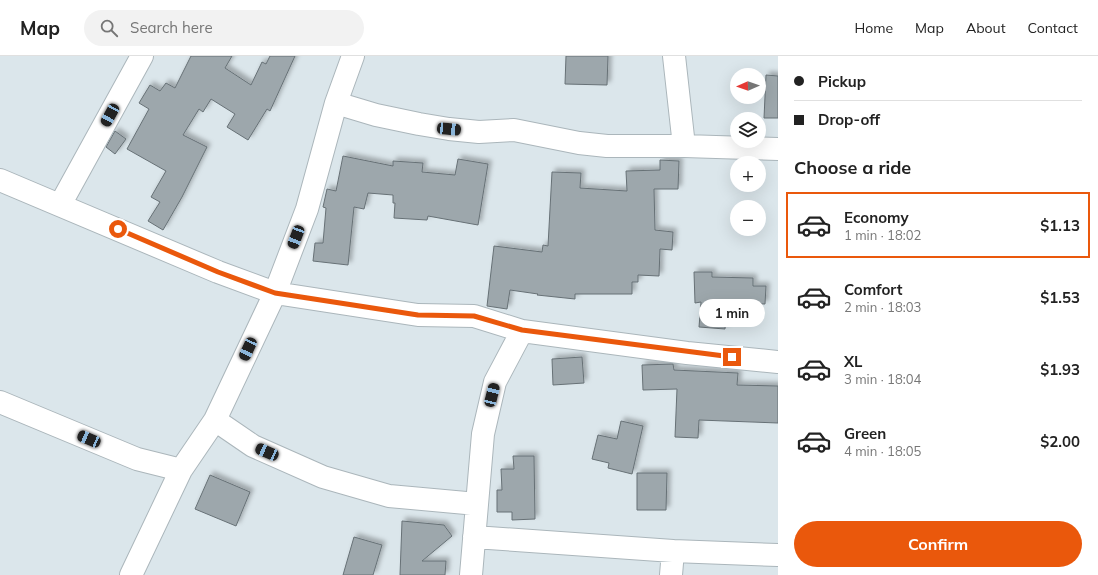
<!DOCTYPE html>
<html lang="en">
<head>
<meta charset="utf-8">
<style>
	body { margin:0; font-family:Mulish,sans-serif; background:#f2f2f2; color:#222; height:100vh; display:flex; flex-direction:column; font-size:15px; white-space:nowrap }
	* { box-sizing:border-box; margin:0 }
	p { font-size:13px; color:#767676 }
	.icon { flex:none; width:22px; height:22px; fill:none; stroke:currentColor; stroke-width:2; stroke-linecap:round; stroke-linejoin:round }
	.map { position:relative; flex:1; overflow:hidden }
	.sheet { display:flex; flex-direction:column; background:#fff; width:320px }
	.sheet>* { flex:none }
	.guide { display:grid; align-content:center; height:88px; padding:0 16px; background:#fff }
	.needle { width:26px; rotate:268deg }
	.fabs { position:absolute; left:730px; top:12px; display:grid; gap:8px }
	.fabs a { display:grid; place-items:center; width:36px; height:36px; border-radius:50%; background:#fff; box-shadow:0 4px 16px #0002; font-size:20px }
	.end { position:absolute; width:18px; height:18px; margin:-9px; border:5px solid #ea580c; background:#fff; box-shadow:0 0 0 2px #fff }
	.from { border-radius:50% }
	.bubble { position:absolute; height:28px; border-radius:14px; background:#fff; box-shadow:0 4px 16px #0002; font-size:13px; font-weight:700; line-height:28px; text-align:center }
	.car { position:absolute; width:12px; height:24px; margin:-12px -6px; border-radius:5px; box-shadow:0 0 3px 1px #0007; background:linear-gradient(#222 24%,#8ab4d8 0 40%,#222 0 76%,#8ab4d8 0 86%,#222 0) }
	.guide b { display:flex; align-items:center; gap:14px; height:38px; font-size:15px }
	.guide b+b { border-top:1px solid #e0e0e0 }
	.guide i { width:10px; height:10px; background:#222 }
	ul { padding:0; list-style:none }
	li { display:flex; align-items:center; gap:12px; height:66px; margin:0 8px 6px; padding:0 8px; border:2px solid transparent; border-radius:0px }
	li div { flex:1 }
	li b { display:block; font-size:15px }
	li em { font-style:normal; font-weight:700 }
	li.selected { border-color:#ea580c }
	li>.icon { width:36px; height:36px; stroke-width:1.5 }
	h2 { padding:0 16px; font-size:18px; line-height:48px }
	.cta { display:flex; gap:8px; margin-top:auto; padding:8px 16px }
	.cta a { flex:1; height:46px; border-radius:24px; background:#ea580c; color:#fff; font-size:16px; font-weight:700; line-height:46px; text-align:center }
	header { display:flex; align-items:center; gap:24px; box-sizing:border-box; height:56px; padding:0 20px; background:#fff; border-bottom:1px solid #e0e0e0 }
	header strong { font-size:19px }
	nav { display:flex; gap:22px; margin-inline-start:auto; font-size:14px }
	.search { width:280px; height:36px; background:#f2f2f2; display:flex; align-items:center; gap:10px; box-sizing:border-box; padding:0 14px; border-radius:22px; color:#767676; font-size:15px }
	main { display:flex; flex:1; min-height:0 }
	.map>svg:first-child { display:block }
	.building { fill:#9da7ac; stroke:#677176; filter:url(#shadow) }
	.lines { fill:none; stroke-linecap:round; stroke-linejoin:round }
	.minor-casing { stroke:#abb6bb; stroke-width:24 }
	.minor { stroke:#fff; stroke-width:22 }
	.route { stroke:#ea580c; stroke-width:5 }
</style>
</head>
<body>
<header>
<strong>Map</strong>
<div class="search"><svg class="icon" aria-label="search" viewBox="0 0 24 24"><circle cx="10" cy="10" r="6"/><path d="M15 15l6 6"/></svg>Search here</div>
<nav><a>Home</a><a>Map</a><a>About</a><a>Contact</a></nav>
</header>
<main>
<div class="map">
<svg width="778" height="519" viewBox="0 0 778 519">
	<defs>
		<filter id="shadow"><feDropShadow dx="3.5" dy="-3.5" stdDeviation="2" flood-color="#0004"/></filter>
	</defs>
	<rect width="100%" height="100%" fill="#dbe6eb"/>
	<path class="building" d="M191 0H232L225 12 251 29 262 6 266 8 270 0H295L270 55 267 53 248 84 227 71 235 58 211 43 203 56 199 53 183 79 207 91 182 141 163 174 148 165 160 146 151 141 166 115 127 93 149 53 139 47 150 29 160 35 166 27 175 32Z
		M566 0H608L607 29 565 28Z
		M766 19 778 20V62H764Z
		M115 75 126 83 115 98 106 91Z
		M343 100 393 110V105L423 107 422 116 455 119 458 103 488 108 478 169 428 160 427 164 394 162 395 147H393V139L368 137 364 153 354 151 348 209 313 205 315 187H323L326 152 323 151 327 133 336 135Z
		M660 104 679 105 678 133H654L655 174 673 176 672 194 660 193 659 220 638 219V226H632V238H575V243L537 239 538 238 510 234 507 253 487 250 494 190 542 196 543 189 548 190 552 116 581 117 580 132 627 135 626 115 660 114Z
		M694 216H712V221L753 222V230H766L765 248 727 247 725 273 699 271 701 246 695 247Z
		M582 301 584 327 553 329 552 303Z
		M673 308 674 314 738 317 737 329 778 330V367L699 364 698 382 675 381 677 333 643 334 642 309Z
		M621 365 643 370 632 418 608 412 609 407 592 403 598 379 617 383Z
		M513 400H534L535 463 512 464V456H497V434H502L501 413H514Z
		M637 417H667L666 454H637Z
		M210 419 250 436 236 470 195 453Z
		M402 465 444 469 452 480 422 505H446L445 519H400Z
		M354 481 382 489 373 519H343Z"/>
	<g class="lines">
		<defs>
			<path id="minor" d="M674 0 684 90
				M336 47 376 59 419 68 449 73 479 76 514 74 579 87 607 90H684L778 93
				M0 124 218 216 275 237 418 259 474 260 522 275 687 297 778 306
				M60 149 142 0
				M0 346 137 403 181 414
				M215 364 253 390 323 421 389 440 477 448
				M474 481 673 495 778 499
				M131 519 181 414 215 364 275 237 307 153 336 47 353 0
				M471 519 483 378 495 326 522 275
				M671 519 673 495"/>
		</defs>
		<use href="#minor" class="minor-casing"/>
		<use href="#minor" class="minor"/>
	</g>
	<g class="lines">
		<path class="route" d="M118 173 218 216 275 237 418 259 474 260 522 274 732 301"/>
	</g>
</svg>
<div class="fabs">
<a><svg class="needle" viewBox="-14 -14 28 28"><path d="M0-13l5 13h-10z" fill="#e53935"/><path d="M0 13l5-13h-10z" fill="#767676"/></svg></a>
<a><svg class="icon" aria-label="layers" viewBox="0 0 24 24"><path d="M12 4l9 5-9 5-9-5zM3 14l9 5 9-5"/></svg></a>
<a>+</a>
<a>−</a>
</div>
<i class="end from" style="left:118px;top:173px"></i>
<i class="end" style="left:732px;top:301px"></i>
<div class="bubble" style="left:699px;top:243px;width:66px">1 min</div>
<i class="car" style="left:110px;top:59px;rotate:209deg"></i>
<i class="car" style="left:449px;top:73px;rotate:95deg"></i>
<i class="car" style="left:296px;top:181px;rotate:201deg"></i>
<i class="car" style="left:248px;top:293px;rotate:205deg"></i>
<i class="car" style="left:492px;top:339px;rotate:14deg"></i>
<i class="car" style="left:89px;top:383px;rotate:293deg"></i>
<i class="car" style="left:267px;top:396px;rotate:294deg"></i>
</div>
<section class="sheet">
<div class="guide">
<b><i class="from"></i>Pickup</b>
<b><i></i>Drop-off</b>
</div>
<h2>Choose a ride</h2>
<ul>
<li class="selected"><svg class="icon" aria-label="car" viewBox="0 0 24 24"><path d="M5 17H2v-5l4-1 3-4h7l3 4 3 1v5h-3M9 17h6M6 11h13"/><circle cx="7" cy="17" r="2"/><circle cx="17" cy="17" r="2"/></svg><div><b>Economy</b><p>1 min · 18:02</p></div><em>$1.13</em></li>
<li><svg class="icon" aria-label="car" viewBox="0 0 24 24"><path d="M5 17H2v-5l4-1 3-4h7l3 4 3 1v5h-3M9 17h6M6 11h13"/><circle cx="7" cy="17" r="2"/><circle cx="17" cy="17" r="2"/></svg><div><b>Comfort</b><p>2 min · 18:03</p></div><em>$1.53</em></li>
<li><svg class="icon" aria-label="car" viewBox="0 0 24 24"><path d="M5 17H2v-5l4-1 3-4h7l3 4 3 1v5h-3M9 17h6M6 11h13"/><circle cx="7" cy="17" r="2"/><circle cx="17" cy="17" r="2"/></svg><div><b>XL</b><p>3 min · 18:04</p></div><em>$1.93</em></li>
<li><svg class="icon" aria-label="car" viewBox="0 0 24 24"><path d="M5 17H2v-5l4-1 3-4h7l3 4 3 1v5h-3M9 17h6M6 11h13"/><circle cx="7" cy="17" r="2"/><circle cx="17" cy="17" r="2"/></svg><div><b>Green</b><p>4 min · 18:05</p></div><em>$2.00</em></li>
</ul>
<div class="cta"><a>Confirm</a></div>
</section>
</main>
</body>
</html>
